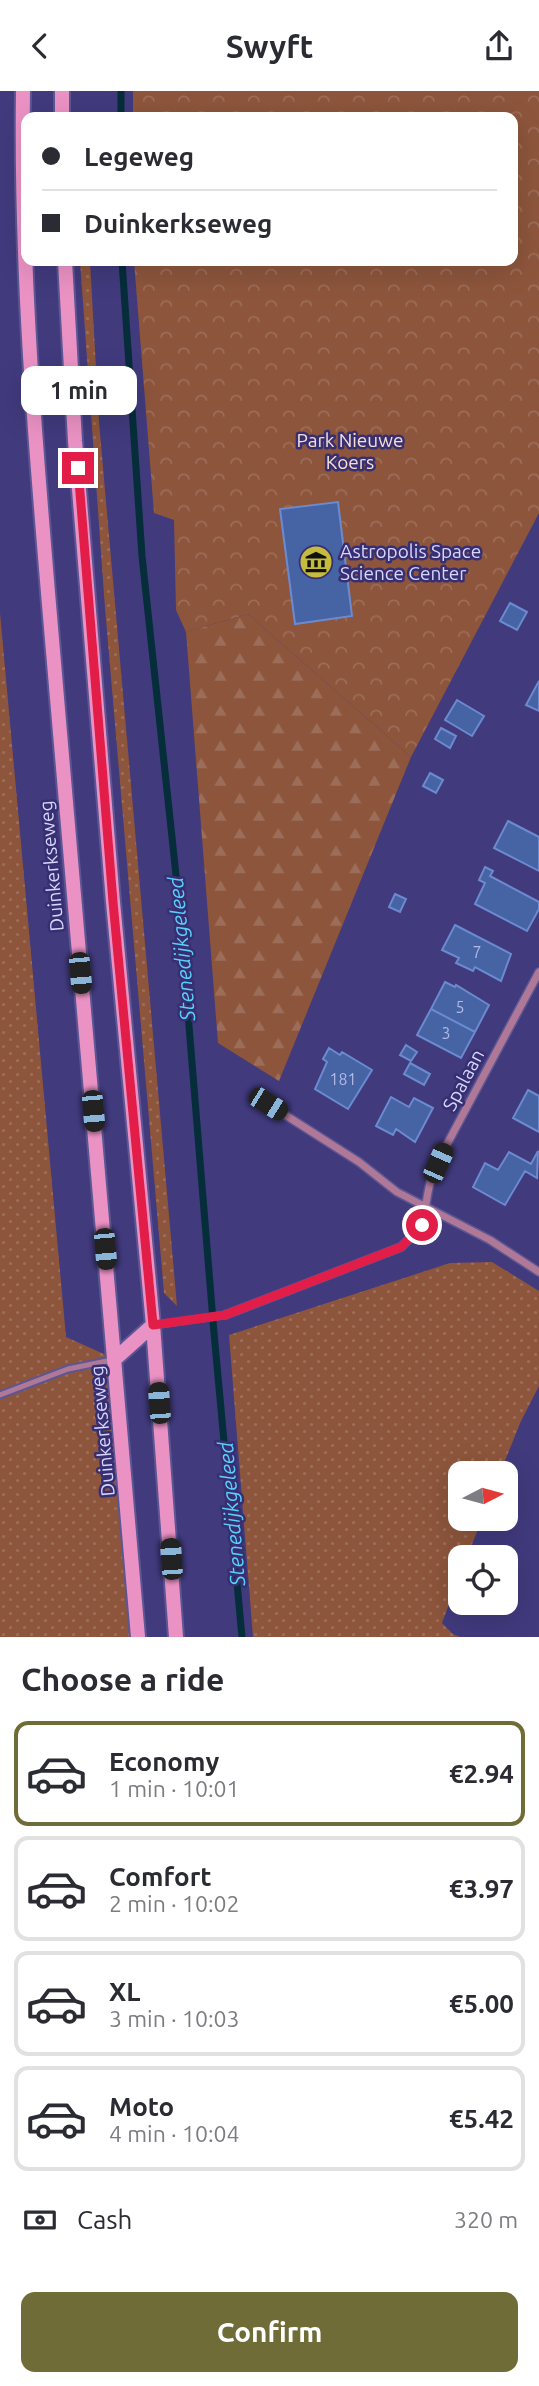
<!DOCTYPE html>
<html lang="en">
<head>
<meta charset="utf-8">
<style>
	body { margin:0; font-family:Ubuntu,sans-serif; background:#f2f2f3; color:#2b2b33; height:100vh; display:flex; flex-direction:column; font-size:26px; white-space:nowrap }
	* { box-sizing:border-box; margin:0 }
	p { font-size:23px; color:#7c7c81 }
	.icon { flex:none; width:38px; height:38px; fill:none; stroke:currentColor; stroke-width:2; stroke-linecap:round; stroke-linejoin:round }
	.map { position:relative; height:1546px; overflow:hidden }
	.drawer { display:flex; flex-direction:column; background:#fff; flex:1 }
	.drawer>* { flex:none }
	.banner { position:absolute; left:21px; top:21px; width:497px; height:154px; border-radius:14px; box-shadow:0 7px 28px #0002; display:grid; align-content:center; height:154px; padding:0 21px; background:#fff }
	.needle { width:46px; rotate:84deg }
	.tools { position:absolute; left:448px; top:1370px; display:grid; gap:14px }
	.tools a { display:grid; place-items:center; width:70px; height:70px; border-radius:14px; background:#fff; box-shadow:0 7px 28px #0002; font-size:35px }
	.end { position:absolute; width:32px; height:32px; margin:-16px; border:9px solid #e11d48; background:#fff; box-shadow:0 0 0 4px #fff }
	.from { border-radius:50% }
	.bubble { position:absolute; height:49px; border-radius:14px; background:#fff; box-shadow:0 7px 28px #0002; font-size:23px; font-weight:700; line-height:49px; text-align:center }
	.car { position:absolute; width:21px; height:42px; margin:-21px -10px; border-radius:9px; box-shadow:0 0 5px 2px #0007; background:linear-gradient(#222 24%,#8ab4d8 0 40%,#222 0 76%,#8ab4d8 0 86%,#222 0) }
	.banner b { display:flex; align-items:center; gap:24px; height:66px; font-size:26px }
	.banner b+b { border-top:2px solid #e1e1e2 }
	.banner i { width:18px; height:18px; background:#2b2b33 }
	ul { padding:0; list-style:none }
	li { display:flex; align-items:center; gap:21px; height:105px; margin:0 14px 10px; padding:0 7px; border:4px solid #e1e1e2; border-radius:14px }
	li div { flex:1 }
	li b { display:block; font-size:26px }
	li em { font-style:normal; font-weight:700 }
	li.on { border-color:#706c38 }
	li>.icon { width:63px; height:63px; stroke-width:1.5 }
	h2 { padding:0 21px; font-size:32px; line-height:84px }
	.pay { display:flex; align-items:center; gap:18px; height:77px; padding:0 21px; font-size:26px }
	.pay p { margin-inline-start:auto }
	.cta { display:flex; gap:14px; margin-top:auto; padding:14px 21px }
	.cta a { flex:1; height:80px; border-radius:14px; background:#706c38; color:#fff; font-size:28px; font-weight:700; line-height:80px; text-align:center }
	header { display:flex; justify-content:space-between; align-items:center; height:91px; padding:0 21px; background:#fff; font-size:32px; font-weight:700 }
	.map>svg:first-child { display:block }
	.grass { fill:url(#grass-dots) }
	.forest { fill:url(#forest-firs) }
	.park { fill:url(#park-crowns) }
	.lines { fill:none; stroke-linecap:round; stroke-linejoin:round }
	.stream { stroke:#052d3a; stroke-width:7 }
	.building { fill:#4663a4; stroke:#6b8acf; stroke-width:2 }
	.service-casing { stroke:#5c5694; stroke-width:9 }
	.minor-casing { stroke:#5c5694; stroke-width:10 }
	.secondary-casing { stroke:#5c5694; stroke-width:18 }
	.service { stroke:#b07897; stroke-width:5 }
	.minor { stroke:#b07897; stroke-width:7 }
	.secondary { stroke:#eb92c5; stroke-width:14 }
	.route { stroke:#e11d48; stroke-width:9 }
	.labels { text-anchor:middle; stroke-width:5; stroke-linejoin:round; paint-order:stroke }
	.number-label { font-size:16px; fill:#b2b9e8 }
	.park-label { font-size:19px; fill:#f6ded3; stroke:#372f71 }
	.poi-label { font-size:19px; fill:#d6d6fe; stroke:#372f71; text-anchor:start }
	.street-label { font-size:19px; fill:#d6d6fe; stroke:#372f71 }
	.water-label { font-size:21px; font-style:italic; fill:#59d0fb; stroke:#372f71 }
</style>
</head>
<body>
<header><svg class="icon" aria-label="back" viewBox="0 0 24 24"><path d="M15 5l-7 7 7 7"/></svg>Swyft<svg class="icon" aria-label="share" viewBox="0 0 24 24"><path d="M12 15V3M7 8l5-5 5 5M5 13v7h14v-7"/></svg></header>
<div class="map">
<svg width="539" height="1546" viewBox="0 0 539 1546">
	<defs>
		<pattern id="grass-dots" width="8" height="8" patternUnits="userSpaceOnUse" patternTransform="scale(1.75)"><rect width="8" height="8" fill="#8d553c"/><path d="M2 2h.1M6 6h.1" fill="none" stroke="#9c6d59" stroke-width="1.8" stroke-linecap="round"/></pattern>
		<pattern id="forest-firs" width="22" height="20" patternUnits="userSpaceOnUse" patternTransform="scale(1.75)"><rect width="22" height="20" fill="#8d553c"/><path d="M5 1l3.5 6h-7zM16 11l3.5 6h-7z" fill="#9c6d59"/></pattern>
		<pattern id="park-crowns" width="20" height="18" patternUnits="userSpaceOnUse" patternTransform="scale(1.75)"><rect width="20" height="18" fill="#8d553c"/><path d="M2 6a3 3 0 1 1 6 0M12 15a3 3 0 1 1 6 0" fill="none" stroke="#9c6d59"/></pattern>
	</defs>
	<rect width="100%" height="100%" fill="#413a7d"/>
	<path class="grass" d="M80 170H90L99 331 177 1215 164 1202 105 517Z
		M0 522 66 1246 115 1268 138 1546H0Z
		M492 1171 539 1200V1295L521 1330 500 1382H460V1428H482L467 1466H460V1484L442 1532 453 1543 460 1546H253L229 1244 450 1172Z"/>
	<path class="forest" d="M248 523 411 666 279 990 218 952 186 541Z"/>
	<path class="park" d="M133 0H539V422L411 666 248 523 186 541 176 519 174 429 154 422 134 170H513V26H133Z"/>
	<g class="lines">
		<path class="stream" d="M121 26V0
			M122 170 142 465 179 812 214 1242 242 1546"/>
	</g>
	<path class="building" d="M338 411 352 525 295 533 280 418Z
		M510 512 527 521 517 539 500 530Z
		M539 590V620L526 614Z
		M457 609 484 625 472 645 445 629Z
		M441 637 456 645 450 657 435 648Z
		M430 682 443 689 436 702 423 695Z
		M508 730 539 746V780L494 757Z
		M485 776 493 780 490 785 539 811V818L527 840 475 813 485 792 479 789Z
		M395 803 406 808 400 821 389 816Z
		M455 834 511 863 501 890 475 876 473 880 456 872 459 867 442 859Z
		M445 891 455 896 456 894 489 914 475 941 431 918Z
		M431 918 475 941 461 967 417 944Z
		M406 954 417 961 411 970 400 964Z
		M329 957 340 964 342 961 372 979 348 1018 315 998 327 971 323 968Z
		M410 972 430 983 424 994 404 983Z
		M528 999 539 1005V1041L513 1027Z
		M391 1006 409 1016 414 1007 433 1017 415 1051 396 1038 393 1044 376 1035Z
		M538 1060 537 1087 525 1080 505 1114 473 1096 485 1072 498 1079 509 1061 531 1073Z"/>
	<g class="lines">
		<defs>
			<path id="service" d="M155 1234 225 1224
				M0 1304 68 1278 112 1269"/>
			<path id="minor" d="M268 1013 359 1071 397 1101 490 1149 539 1181
				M225 1224 401 1156C430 1130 422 1122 431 1088 434 1078 440 1067 445 1057L539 881"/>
			<path id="secondary" d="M23 0C20 203 40 405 57 607 83 920 112 1233 138 1546
				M62 0V26
				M65 170 75 350 113 811 153 1234 176 1546
				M115 1268 153 1234"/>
		</defs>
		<use href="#service" class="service-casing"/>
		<use href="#minor" class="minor-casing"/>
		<use href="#secondary" class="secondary-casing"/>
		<use href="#service" class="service"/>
		<use href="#minor" class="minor"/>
		<use href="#secondary" class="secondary"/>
	</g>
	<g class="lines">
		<path class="route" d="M78 377 113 811 153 1234 225 1224 401 1156 422 1134"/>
	</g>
	<defs>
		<symbol id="museum-disc" viewBox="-11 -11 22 22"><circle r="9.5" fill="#c5bc3d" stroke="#372f71"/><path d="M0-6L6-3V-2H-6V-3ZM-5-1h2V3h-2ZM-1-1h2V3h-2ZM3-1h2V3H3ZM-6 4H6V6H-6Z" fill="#111"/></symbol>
	</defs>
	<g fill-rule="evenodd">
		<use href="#museum-disc" x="297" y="452" width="38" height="38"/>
	</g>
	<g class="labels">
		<g class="number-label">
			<text x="477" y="867">7</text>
			<text x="460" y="922">5</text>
			<text x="446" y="948">3</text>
			<text x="343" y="994">181</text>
		</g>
		<g class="park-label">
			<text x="350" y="356">Park Nieuwe<tspan x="350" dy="22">Koers</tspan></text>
		</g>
		<g class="poi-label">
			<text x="340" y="467">Astropolis Space<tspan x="340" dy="22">Science Center</tspan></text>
		</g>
		<g class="street-label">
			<text transform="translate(51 775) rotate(-95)" y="7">Duinkerkseweg</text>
			<text transform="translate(463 989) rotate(-62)" y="7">Spalaan</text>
			<text transform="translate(102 1340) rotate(-95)" y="7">Duinkerkseweg</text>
		</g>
		<g class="water-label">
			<text transform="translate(182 858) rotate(-95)" y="7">Stenedijkgeleed</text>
			<text transform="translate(232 1423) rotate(-95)" y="7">Stenedijkgeleed</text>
		</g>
	</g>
</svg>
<div class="tools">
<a><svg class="needle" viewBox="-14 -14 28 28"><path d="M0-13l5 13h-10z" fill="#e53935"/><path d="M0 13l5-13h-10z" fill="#7c7c81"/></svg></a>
<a><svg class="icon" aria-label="locate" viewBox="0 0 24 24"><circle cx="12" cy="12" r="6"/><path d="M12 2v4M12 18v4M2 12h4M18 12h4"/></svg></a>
</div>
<i class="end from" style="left:422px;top:1134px"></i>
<i class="end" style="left:78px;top:377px"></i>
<div class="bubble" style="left:21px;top:275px;width:116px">1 min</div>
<i class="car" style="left:80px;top:882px;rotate:175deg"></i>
<i class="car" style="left:268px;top:1013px;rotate:122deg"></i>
<i class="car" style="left:93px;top:1020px;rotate:175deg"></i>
<i class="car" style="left:438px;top:1072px;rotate:24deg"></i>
<i class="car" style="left:105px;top:1158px;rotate:175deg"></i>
<i class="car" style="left:159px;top:1312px;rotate:356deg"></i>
<i class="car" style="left:171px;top:1468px;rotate:356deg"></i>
<div class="banner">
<b><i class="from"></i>Legeweg</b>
<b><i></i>Duinkerkseweg</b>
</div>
</div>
<section class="drawer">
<h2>Choose a ride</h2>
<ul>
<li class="on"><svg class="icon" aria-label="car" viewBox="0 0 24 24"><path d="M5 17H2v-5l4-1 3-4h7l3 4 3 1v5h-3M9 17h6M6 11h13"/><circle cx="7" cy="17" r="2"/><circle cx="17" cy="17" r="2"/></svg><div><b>Economy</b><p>1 min · 10:01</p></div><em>€2.94</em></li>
<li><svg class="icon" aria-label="car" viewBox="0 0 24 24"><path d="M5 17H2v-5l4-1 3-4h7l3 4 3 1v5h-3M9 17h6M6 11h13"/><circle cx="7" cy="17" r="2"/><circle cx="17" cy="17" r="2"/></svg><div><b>Comfort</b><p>2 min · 10:02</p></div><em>€3.97</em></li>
<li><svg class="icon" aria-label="car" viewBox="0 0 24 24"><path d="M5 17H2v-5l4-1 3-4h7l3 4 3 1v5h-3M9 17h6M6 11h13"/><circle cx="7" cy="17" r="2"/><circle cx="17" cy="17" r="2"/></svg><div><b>XL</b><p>3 min · 10:03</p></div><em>€5.00</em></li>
<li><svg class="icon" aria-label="car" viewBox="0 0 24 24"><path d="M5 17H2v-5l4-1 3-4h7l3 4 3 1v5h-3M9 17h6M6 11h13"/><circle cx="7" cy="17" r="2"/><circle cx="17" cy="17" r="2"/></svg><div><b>Moto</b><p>4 min · 10:04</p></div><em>€5.42</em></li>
</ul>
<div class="pay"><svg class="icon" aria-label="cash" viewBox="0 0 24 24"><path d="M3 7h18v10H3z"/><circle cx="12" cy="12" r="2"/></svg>Cash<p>320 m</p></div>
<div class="cta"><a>Confirm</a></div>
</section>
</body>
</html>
